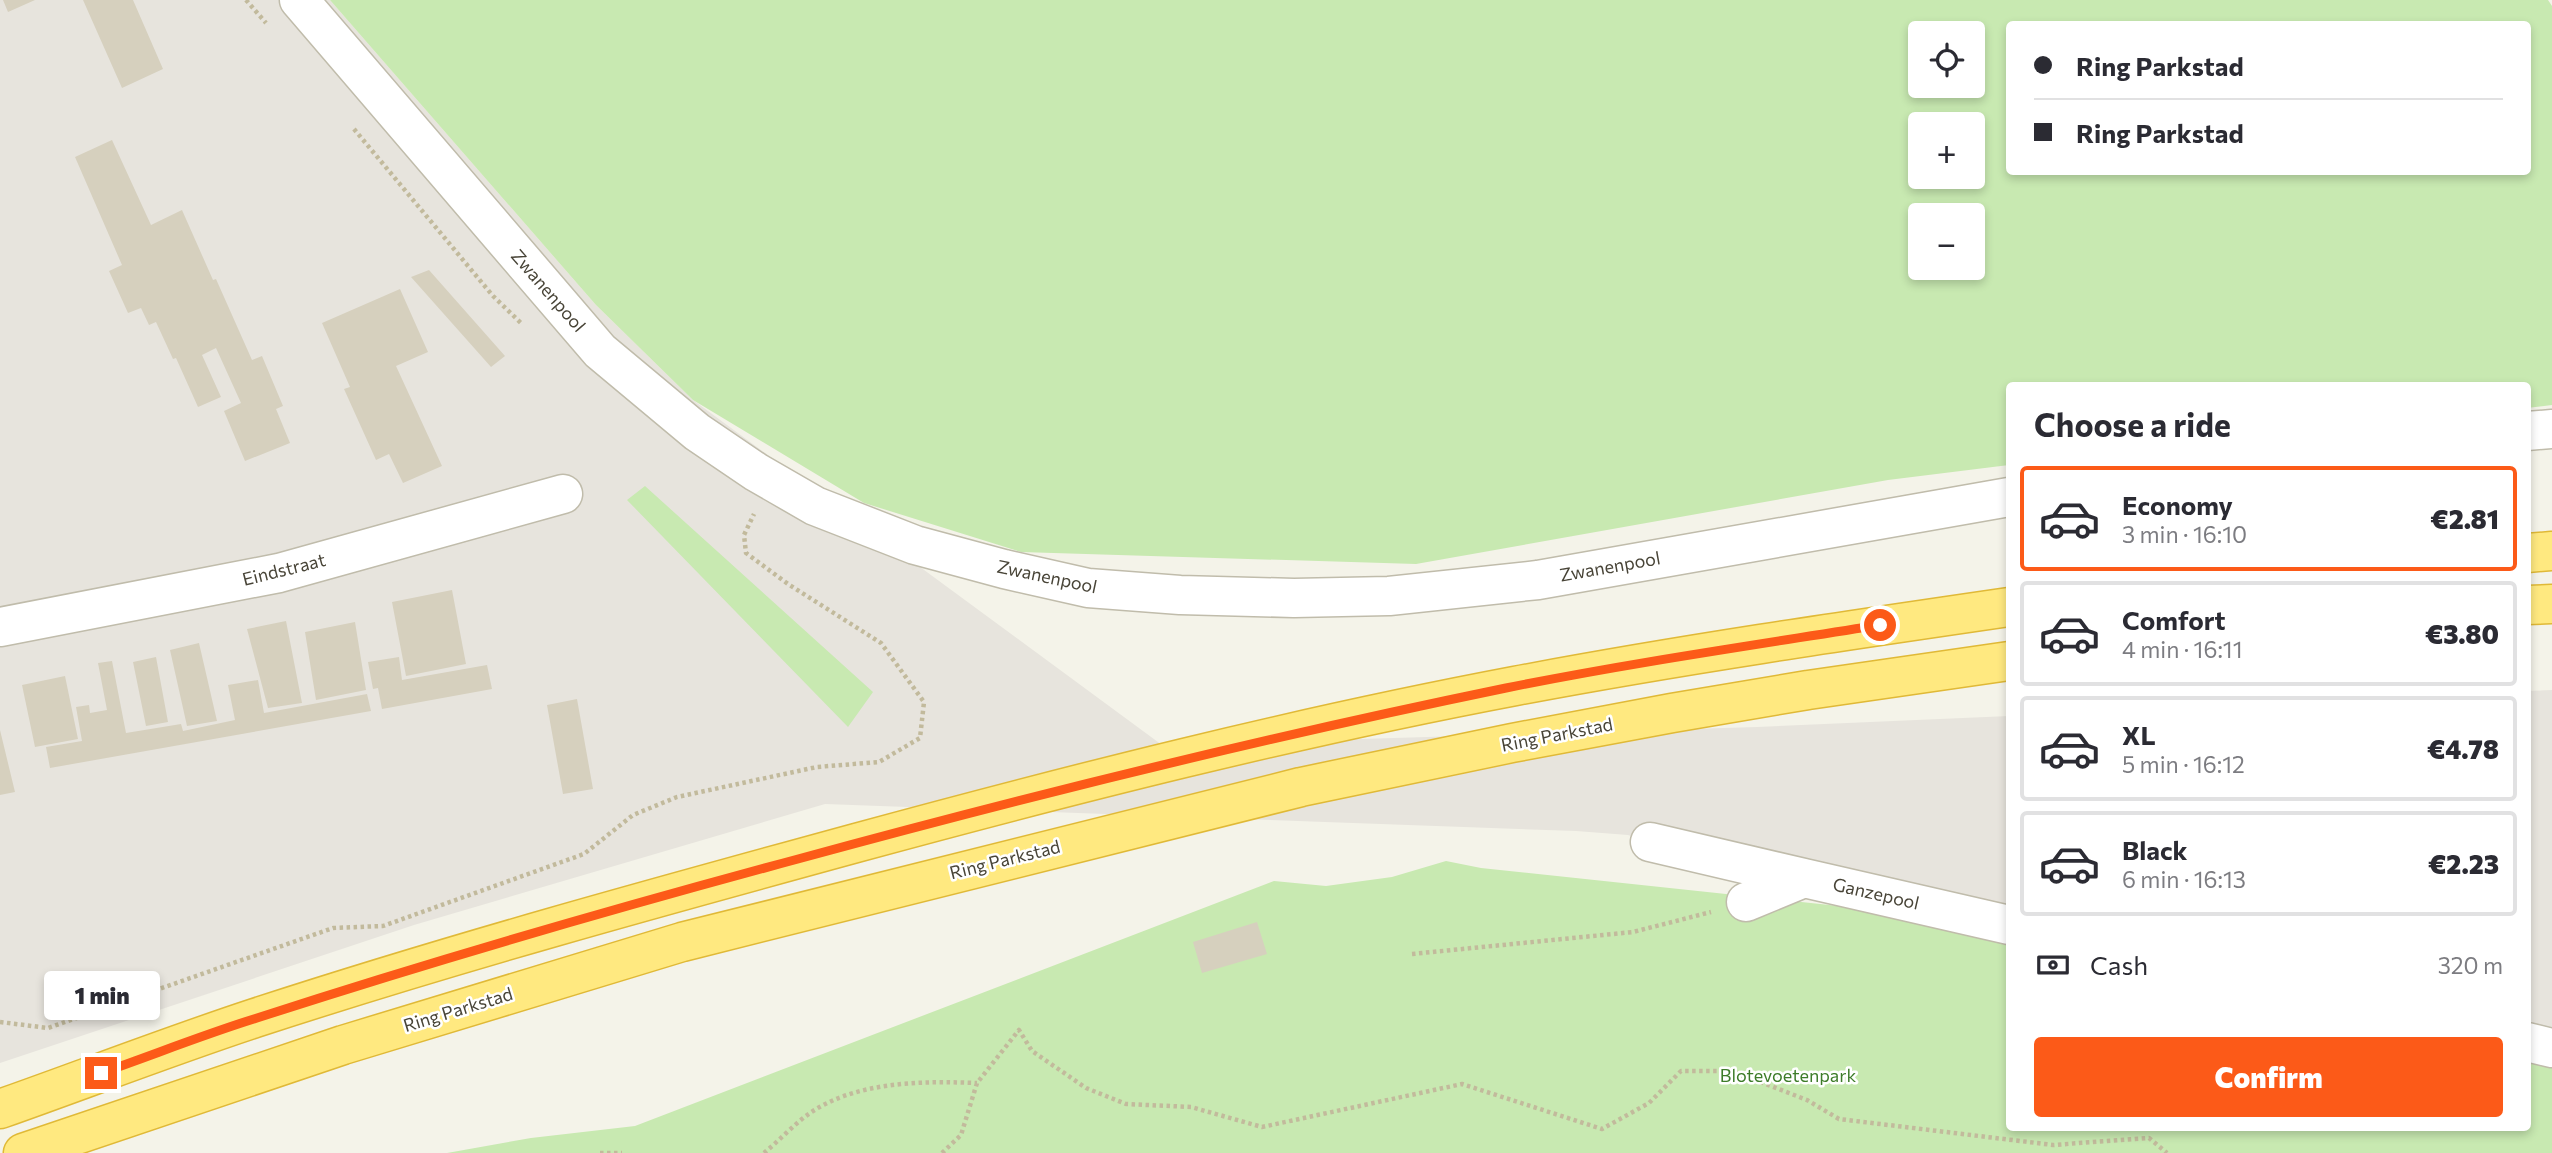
<!DOCTYPE html>
<html lang="en">
<head>
<meta charset="utf-8">
<style>
	body { margin:0; font-family:Commissioner,sans-serif; background:#f2f2f3; color:#2b2b33; height:100vh; display:flex; flex-direction:column; font-size:26px; white-space:nowrap }
	* { box-sizing:border-box; margin:0 }
	p { font-size:23px; color:#7c7c81 }
	.icon { flex:none; width:38px; height:38px; fill:none; stroke:currentColor; stroke-width:2; stroke-linecap:round; stroke-linejoin:round }
	.map { position:relative; flex:1; overflow:hidden }
	.panel { position:absolute; left:2006px; top:382px; width:525px; height:749px; display:flex; flex-direction:column; background:#fff; border-radius:7px; box-shadow:0 4px 10px #0003 }
	.panel>* { flex:none }
	.hud { position:absolute; left:2006px; top:21px; width:525px; height:154px; border-radius:7px; box-shadow:0 4px 10px #0003; display:grid; align-content:center; height:154px; padding:0 28px; background:#fff }
	.buttons { position:absolute; left:1908px; top:21px; display:grid; gap:14px }
	.buttons a { display:grid; place-items:center; width:77px; height:77px; border-radius:7px; background:#fff; box-shadow:0 4px 10px #0003; font-size:35px }
	.end { position:absolute; width:32px; height:32px; margin:-16px; border:9px solid #fc5a18; background:#fff; box-shadow:0 0 0 4px #fff }
	.from { border-radius:50% }
	.bubble { position:absolute; height:49px; border-radius:7px; background:#fff; box-shadow:0 4px 10px #0003; font-size:23px; font-weight:800; line-height:49px; text-align:center }
	.hud b { display:flex; align-items:center; gap:24px; height:66px; font-size:26px }
	.hud b+b { border-top:2px solid #e1e1e2 }
	.hud i { width:18px; height:18px; background:#2b2b33 }
	ul { padding:0; list-style:none }
	li { display:flex; align-items:center; gap:21px; height:105px; margin:0 14px 10px; padding:0 14px; border:4px solid #e1e1e2; border-radius:7px }
	li div { flex:1 }
	li b { display:block; font-size:26px }
	li em { font-style:normal; font-weight:800 }
	li.active { border-color:#fc5a18 }
	li>.icon { width:63px; height:63px; stroke-width:1.5 }
	h2 { padding:0 28px; font-size:32px; line-height:84px }
	.pay { display:flex; align-items:center; gap:18px; height:77px; padding:0 28px; font-size:26px }
	.pay p { margin-inline-start:auto }
	.action { display:flex; gap:14px; margin-top:auto; padding:14px 28px }
	.action a { flex:1; height:80px; border-radius:7px; background:#fc5a18; color:#fff; font-size:28px; font-weight:800; line-height:80px; text-align:center }
	.map>svg:first-child { display:block }
	.industrial { fill:#e7e4dd }
	.green { fill:#c8e9b1; fill-rule:evenodd }
	.building { fill:#d6d0be }
	.lines { fill:none; stroke-linecap:round; stroke-linejoin:round }
	.minor-casing { stroke:#c0bcab; stroke-width:41 }
	.tertiary-casing { stroke:#c0bcab; stroke-width:41 }
	.trunk-casing { stroke:#e0b937; stroke-width:41 }
	.path { stroke:#c2ba9c; stroke-width:4.5; stroke-dasharray:3.5 3.5; stroke-linecap:butt }
	.minor { stroke:#fff; stroke-width:38 }
	.tertiary { stroke:#fff; stroke-width:38 }
	.trunk { stroke:#ffe980; stroke-width:38 }
	.route { stroke:#fc5a18; stroke-width:9 }
	.labels { text-anchor:middle; stroke-width:5; stroke-linejoin:round; paint-order:stroke }
	.street-label { font-size:18px; fill:#484437; stroke:#fff }
	.park-label { font-size:18px; fill:#3d7c29; stroke:#fff }
</style>
</head>
<body>
<div class="map">
<svg width="2552" height="1153" viewBox="0 0 2552 1153">
	<rect width="100%" height="100%" fill="#f4f3e9"/>
	<path class="industrial" d="M0 0H330L596 305 693 400 1162 745 1757 727 2009 716V938L1848 907 1628 835 1576 831 825 804 414 925 0 1063Z
		M2552 690V1039L2527 1035V691Z"/>
	<path class="green" d="M330 0H2548L2552 6V405L2527 408V385H2009V465L1888 480 1416 564 1021 552 864 503 693 400 596 305ZM2009 24H2527V172H2009ZM1920 33H1972V86H1920ZM1920 124H1972V177H1920ZM1920 215H1972V268H1920Z
		M645 486 873 692 848 727 627 500Z
		M1446 861 1481 868 1848 907 2009 943V1127H2527V1058L2552 1063V1153H447L531 1138 635 1126 1274 881 1326 886 1392 877Z"/>
	<path class="building" d="M3 0H35L8 12Z
		M83 0H133L163 69 122 88Z
		M112 140 151 225 182 210 213 280 216 279 252 360 262 356 283 406 276 409 290 443 245 461 224 411 241 403 216 348 202 355 221 397 198 407 176 358 173 359 156 322 149 325 141 308 128 313 109 271 122 265 75 157Z
		M429 270 505 356 491 367 411 277Z
		M400 289 428 352 396 366 442 466 403 483 389 454 376 460 344 389 350 387 322 323Z
		M452 590 466 664 406 676 392 602Z
		M286 621 302 703 268 708 247 629Z
		M355 622 366 690 316 700 305 632Z
		M199 643 217 721 187 726 170 650Z
		M156 657 168 722 146 726 133 662Z
		M399 657 402 680 487 665 492 689 382 709 378 688 373 689 368 662Z
		M112 661 126 733 181 724 183 731 235 720 228 685 258 680 264 713 367 694 371 711 50 768 46 747 82 741 76 707 89 705 90 713 107 710 98 663Z
		M65 676 78 739 35 747 22 685Z
		M577 699 593 789 563 794 547 705Z
		M0 730 15 792 0 795Z
		M1257 922 1267 954 1202 973 1193 942Z"/>
	<g class="lines">
		<defs>
			<path id="minor" d="M0 627 279 573 563 494
				M1650 842 1804 878
				M1746 902 1804 878 2009 925
				M2527 1042 2552 1048"/>
			<path id="tertiary" d="M299 0 600 351 697 432 756 472 815 506 915 545 1004 569 1088 588 1180 595 1294 598 1389 596 1538 580 2009 497
				M2527 431 2552 429"/>
			<path id="trunk" d="M2527 553 2552 551
				M2527 605 2552 604
				M0 1109C85 1079 170 1046 255 1018 454 953 655 898 856 843 1073 784 1293 728 1515 686 1679 655 1844 631 2009 607
				M23 1153 343 1045 682 942 1301 787 1512 743 1672 713 1808 690 2009 661"/>
		</defs>
		<use href="#minor" class="minor-casing"/>
		<use href="#tertiary" class="tertiary-casing"/>
		<use href="#trunk" class="trunk-casing"/>
		<path class="path" d="M246 0 266 23
			M354 129 493 296 522 324
			M1412 954 1633 932 1711 912
			M0 1022 48 1028 333 928 383 926 584 854 633 815 677 797 817 767 879 762 920 738 924 702 881 643 788 584 746 553 744 535 754 514
			M600 1153H622
			M764 1153C780 1140 796 1122 813 1111 860 1081 924 1081 977 1083
			M942 1153 961 1135 977 1083 1019 1030 1032 1051 1086 1088 1126 1104 1191 1107 1262 1127 1462 1084 1602 1129 1649 1103 1681 1071H1732L1807 1100 1839 1119 2053 1145 2149 1138 2167 1153"/>
		<use href="#minor" class="minor"/>
		<use href="#tertiary" class="tertiary"/>
		<use href="#trunk" class="trunk"/>
	</g>
	<g class="lines">
		<path class="route" d="M101 1073C153 1055 205 1034 257 1018 436 960 616 908 798 859 1032 795 1268 737 1506 688 1630 663 1755 645 1880 625"/>
	</g>
	<g class="labels">
		<g class="street-label">
			<text transform="translate(548 291) rotate(49)" y="6">Zwanenpool</text>
			<text transform="translate(1610 567) rotate(-10)" y="6">Zwanenpool</text>
			<text transform="translate(284 570) rotate(-14)" y="6">Eindstraat</text>
			<text transform="translate(1047 577) rotate(12)" y="6">Zwanenpool</text>
			<text transform="translate(1557 735) rotate(-11)" y="6">Ring Parkstad</text>
			<text transform="translate(1005 860) rotate(-14)" y="6">Ring Parkstad</text>
			<text transform="translate(1876 894) rotate(13)" y="6">Ganzepool</text>
			<text transform="translate(458 1010) rotate(-17)" y="6">Ring Parkstad</text>
		</g>
		<g class="park-label">
			<text x="1788" y="1082">Blotevoetenpark</text>
		</g>
	</g>
</svg>
<div class="buttons">
<a><svg class="icon" aria-label="locate" viewBox="0 0 24 24"><circle cx="12" cy="12" r="6"/><path d="M12 2v4M12 18v4M2 12h4M18 12h4"/></svg></a>
<a>+</a>
<a>−</a>
</div>
<i class="end from" style="left:1880px;top:625px"></i>
<i class="end" style="left:101px;top:1073px"></i>
<div class="bubble" style="left:44px;top:971px;width:116px">1 min</div>
<div class="hud">
<b><i class="from"></i>Ring Parkstad</b>
<b><i></i>Ring Parkstad</b>
</div>
<section class="panel">
<h2>Choose a ride</h2>
<ul>
<li class="active"><svg class="icon" aria-label="car" viewBox="0 0 24 24"><path d="M5 17H2v-5l4-1 3-4h7l3 4 3 1v5h-3M9 17h6M6 11h13"/><circle cx="7" cy="17" r="2"/><circle cx="17" cy="17" r="2"/></svg><div><b>Economy</b><p>3 min · 16:10</p></div><em>€2.81</em></li>
<li><svg class="icon" aria-label="car" viewBox="0 0 24 24"><path d="M5 17H2v-5l4-1 3-4h7l3 4 3 1v5h-3M9 17h6M6 11h13"/><circle cx="7" cy="17" r="2"/><circle cx="17" cy="17" r="2"/></svg><div><b>Comfort</b><p>4 min · 16:11</p></div><em>€3.80</em></li>
<li><svg class="icon" aria-label="car" viewBox="0 0 24 24"><path d="M5 17H2v-5l4-1 3-4h7l3 4 3 1v5h-3M9 17h6M6 11h13"/><circle cx="7" cy="17" r="2"/><circle cx="17" cy="17" r="2"/></svg><div><b>XL</b><p>5 min · 16:12</p></div><em>€4.78</em></li>
<li><svg class="icon" aria-label="car" viewBox="0 0 24 24"><path d="M5 17H2v-5l4-1 3-4h7l3 4 3 1v5h-3M9 17h6M6 11h13"/><circle cx="7" cy="17" r="2"/><circle cx="17" cy="17" r="2"/></svg><div><b>Black</b><p>6 min · 16:13</p></div><em>€2.23</em></li>
</ul>
<div class="pay"><svg class="icon" aria-label="cash" viewBox="0 0 24 24"><path d="M3 7h18v10H3z"/><circle cx="12" cy="12" r="2"/></svg>Cash<p>320 m</p></div>
<div class="action"><a>Confirm</a></div>
</section>
</div>
</body>
</html>
